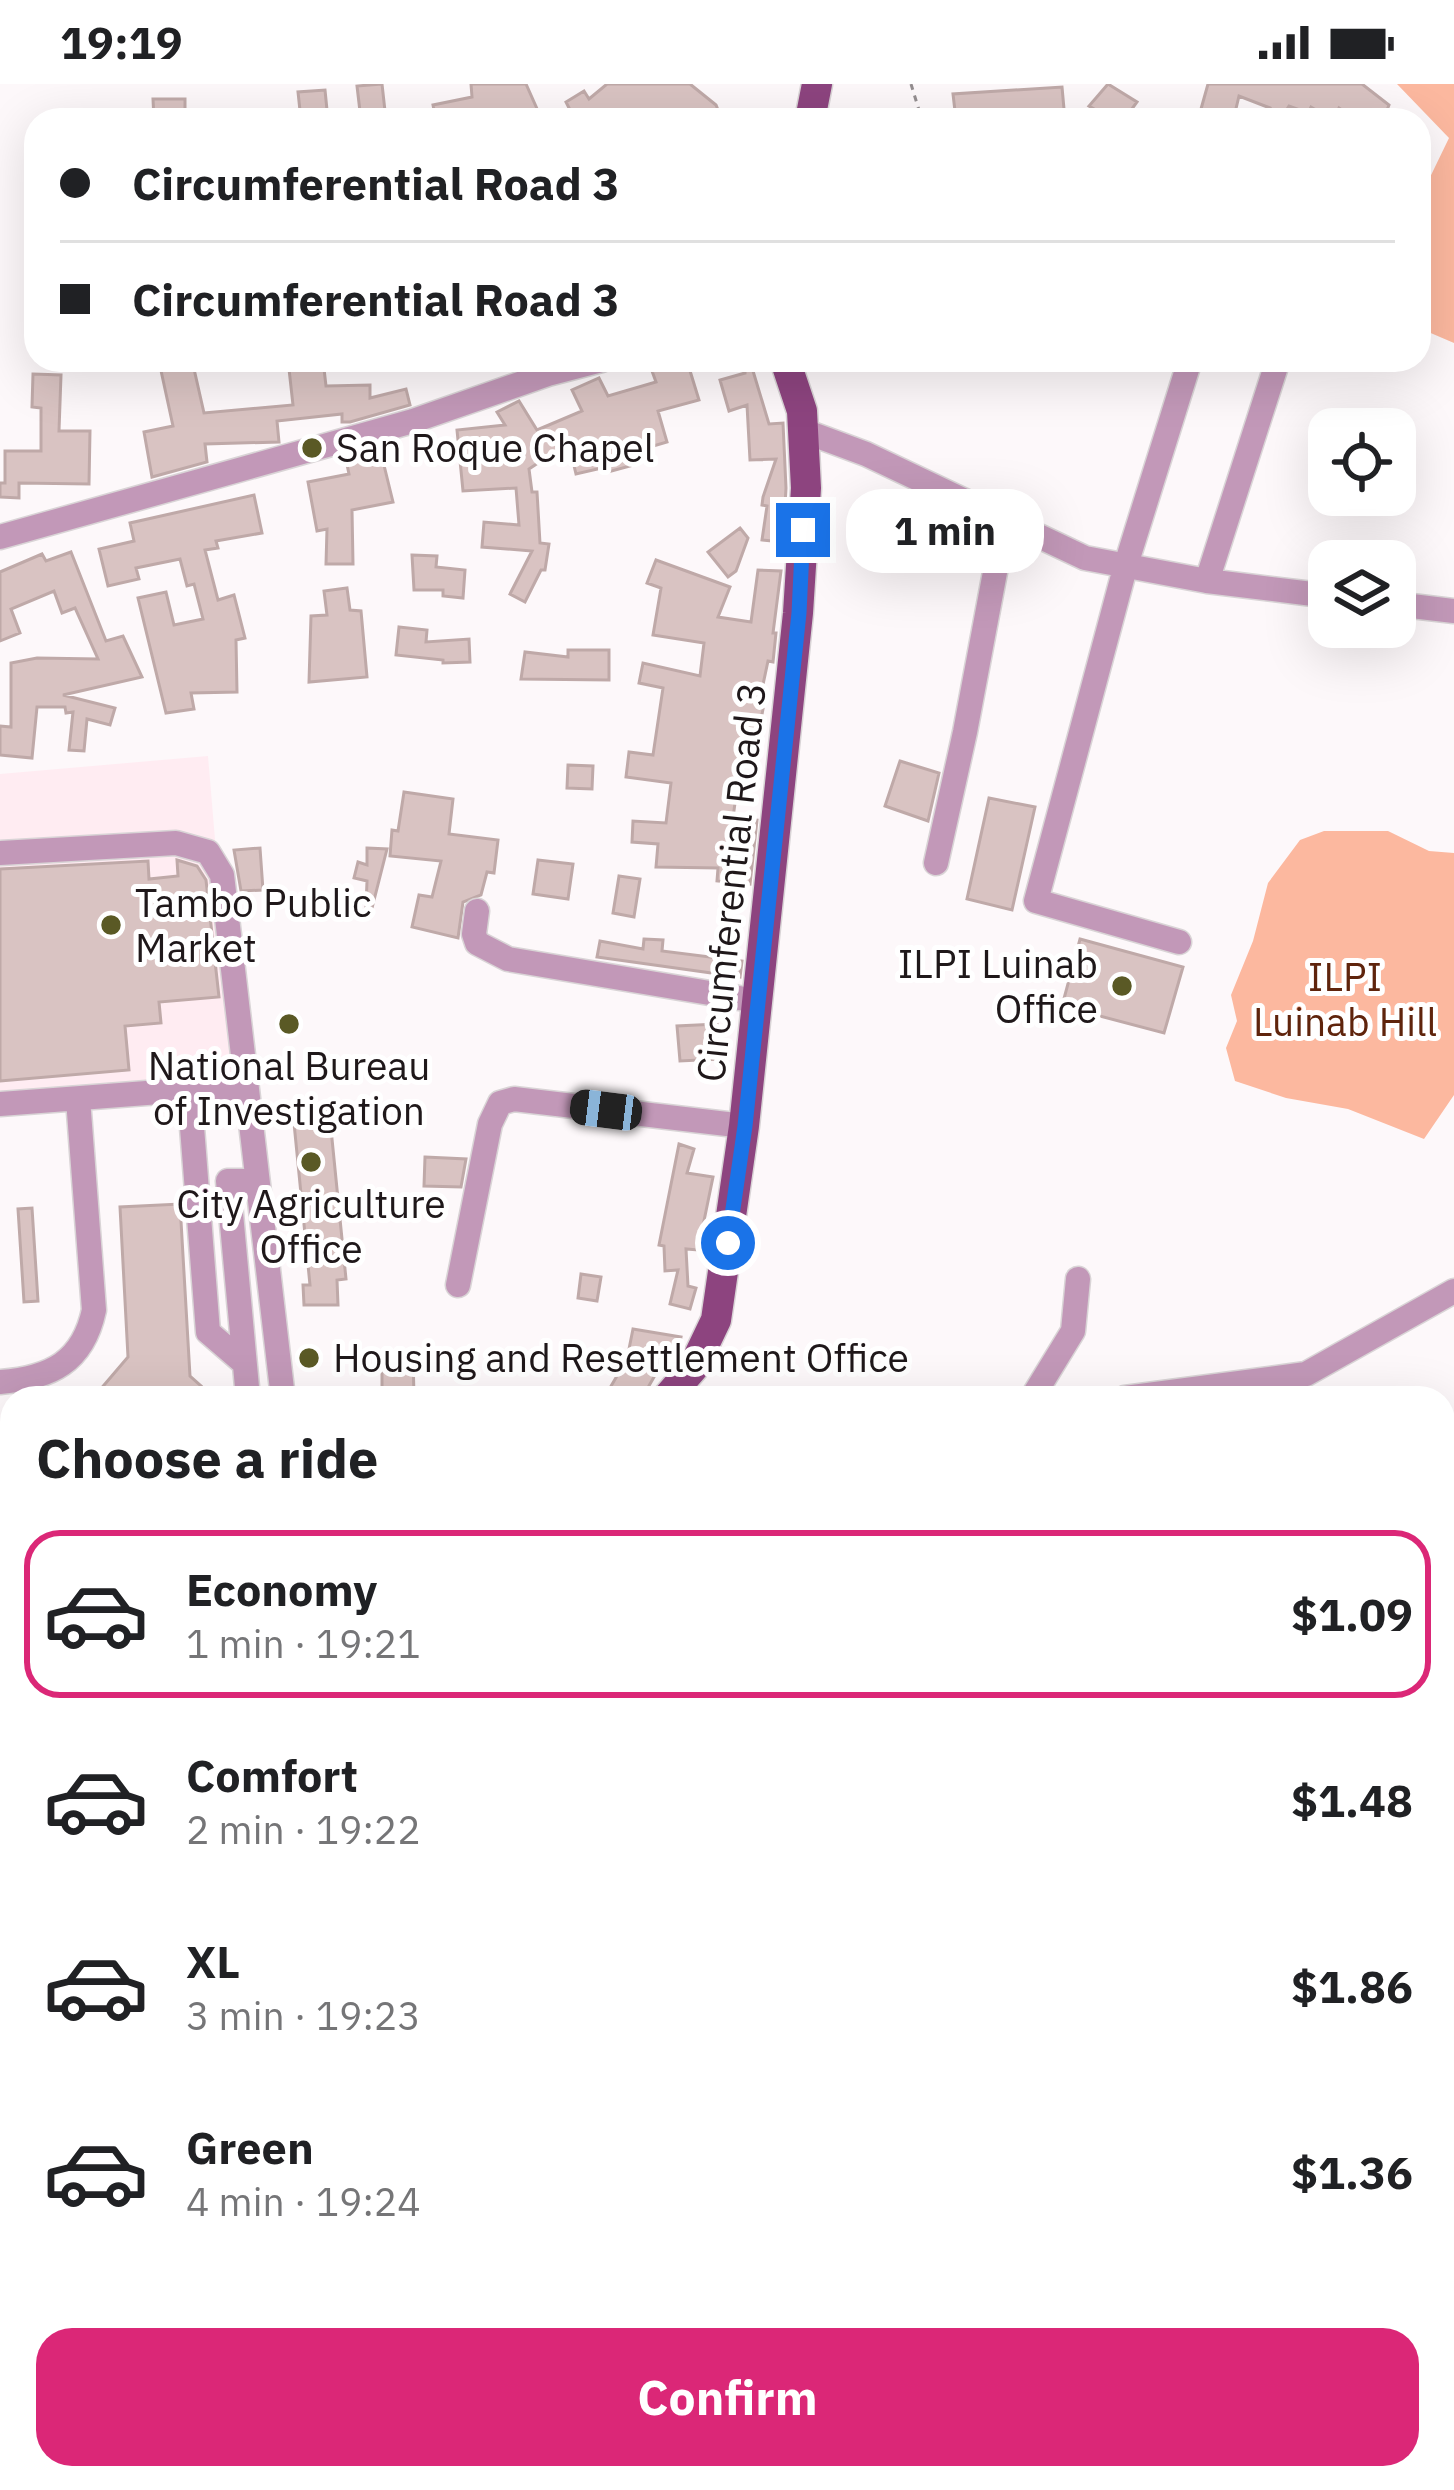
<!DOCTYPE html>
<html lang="en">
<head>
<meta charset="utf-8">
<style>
	body { margin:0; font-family:"IBM Plex Sans",sans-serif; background:#f2f2f2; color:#202124; height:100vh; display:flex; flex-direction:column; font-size:45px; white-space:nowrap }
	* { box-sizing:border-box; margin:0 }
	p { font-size:39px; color:#757577 }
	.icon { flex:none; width:66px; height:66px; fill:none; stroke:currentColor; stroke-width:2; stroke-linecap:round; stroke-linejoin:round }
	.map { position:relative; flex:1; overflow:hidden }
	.drawer { position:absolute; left:0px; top:1302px; width:1455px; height:1104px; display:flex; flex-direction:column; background:#fff; border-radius:36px 36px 0 0; box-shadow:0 12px 48px #0002 }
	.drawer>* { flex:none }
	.guide { position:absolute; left:24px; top:24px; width:1407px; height:264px; border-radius:36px; box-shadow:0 12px 48px #0002; display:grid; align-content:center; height:264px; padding:0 36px; background:#fff }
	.buttons { position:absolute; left:1308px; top:324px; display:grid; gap:24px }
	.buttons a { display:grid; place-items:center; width:108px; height:108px; border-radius:24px; background:#fff; box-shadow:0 12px 48px #0002; font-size:60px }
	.end { position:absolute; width:54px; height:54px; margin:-27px; border:15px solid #1a73e8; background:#fff; box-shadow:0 0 0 6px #fff }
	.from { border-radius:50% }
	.bubble { position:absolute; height:84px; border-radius:36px; background:#fff; box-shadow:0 12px 48px #0002; font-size:39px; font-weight:700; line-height:84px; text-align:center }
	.car { position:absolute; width:36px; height:72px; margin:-36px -18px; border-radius:15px; box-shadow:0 0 9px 3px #0007; background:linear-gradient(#222 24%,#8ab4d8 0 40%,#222 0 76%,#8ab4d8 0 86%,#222 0) }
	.guide b { display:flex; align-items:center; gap:42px; height:114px; font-size:45px }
	.guide b+b { border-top:3px solid #e0e0e0 }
	.guide i { width:30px; height:30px; background:#202124 }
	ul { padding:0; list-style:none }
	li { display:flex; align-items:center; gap:36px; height:168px; margin:0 24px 18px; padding:0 12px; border:6px solid transparent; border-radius:36px }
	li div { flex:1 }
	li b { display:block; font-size:45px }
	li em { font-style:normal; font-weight:700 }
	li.selected { border-color:#db2777 }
	li>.icon { width:108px; height:108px; stroke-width:1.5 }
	h2 { padding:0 36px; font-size:54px; line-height:144px }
	.action { display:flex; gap:24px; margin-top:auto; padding:24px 36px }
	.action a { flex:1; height:138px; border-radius:36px; background:#db2777; color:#fff; font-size:48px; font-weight:700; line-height:138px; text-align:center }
	.status { display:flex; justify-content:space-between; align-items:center; height:84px; padding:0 60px; background:#fff; direction:ltr }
	.status svg { height:33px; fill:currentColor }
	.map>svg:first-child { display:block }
	.built { fill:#ffecf2 }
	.forest { fill:#fcb89f }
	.building { fill:#d9c3c2; stroke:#bfa9a8; stroke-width:3 }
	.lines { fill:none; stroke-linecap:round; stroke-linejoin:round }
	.minor-casing { stroke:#d9d4d6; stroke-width:27 }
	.major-casing { stroke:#d9d4d6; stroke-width:33 }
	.path { stroke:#948e90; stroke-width:3; stroke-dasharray:6 6; stroke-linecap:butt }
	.minor { stroke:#c298b8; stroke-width:24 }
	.major { stroke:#8d447f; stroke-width:30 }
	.route { stroke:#1a73e8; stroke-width:15 }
	.poi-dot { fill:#5a5925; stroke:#fff; stroke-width:4.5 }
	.labels { text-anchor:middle; stroke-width:10; stroke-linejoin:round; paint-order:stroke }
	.poi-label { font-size:39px; fill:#1f181a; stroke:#fff; text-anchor:start }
	.street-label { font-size:39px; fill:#1f181a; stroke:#fff }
	.park-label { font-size:39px; fill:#5f240c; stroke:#fff }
</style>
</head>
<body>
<div class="status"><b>19:19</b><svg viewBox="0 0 49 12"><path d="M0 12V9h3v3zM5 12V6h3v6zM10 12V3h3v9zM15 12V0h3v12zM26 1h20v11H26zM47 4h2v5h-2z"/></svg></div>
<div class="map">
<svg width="1454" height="2406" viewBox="0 0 1454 2406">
	<rect width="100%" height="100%" fill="#fdf8fa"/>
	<path class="built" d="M208 672 235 992 0 1012V690Z"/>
	<path class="forest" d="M1397 0H1454V259L1419 244V116L1449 54Z
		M1324 747H1388L1429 767 1454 769V1011L1424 1055 1348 1025 1286 1014 1235 997 1226 964 1237 937 1231 911 1253 857 1268 799 1300 756Z"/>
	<path class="building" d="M382 0 386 36H361L357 2Z
		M471 0H526L542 36H436L433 21 472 13Z
		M607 0H690L716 21 722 36H575L566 18 584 7 589 15Z
		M1108 0 1137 18 1124 36H1113L1089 22Z
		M1208 0H1362L1389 21 1383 36H1356L1339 24 1333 36 1311 23 1308 29 1289 22 1280 36 1268 30 1270 24 1239 12 1234 33 1201 25Z
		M1062 3 1065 36H956L953 10Z
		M325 6 328 36H301L298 8Z
		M153 15H185V36H154Z
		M192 276 204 329 293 321 288 276H323L326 302 370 301V314L406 305 410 321 350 338H342V330L277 337 279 358 205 360 207 378 152 393 144 348 173 342 160 282Z
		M687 277 699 316 658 327 667 358 626 370 630 382 608 388 606 383 576 390 570 365 560 369 559 365 529 385 532 408H537L540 459 549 460 545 486H541L525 518 510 510 532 467 482 463 484 438 519 441 516 404 463 407 457 346 505 341 497 328 519 317 537 346 582 327 572 306 599 294 608 312 656 298 652 287Z
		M750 277 769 340 783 339 786 404 783 458 762 456 767 422 762 421 763 413 776 375 750 376 747 321 729 327 720 296 745 289V278Z
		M33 290 61 291 59 347H90L89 400 19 399V414L0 413V399H5V367H41V324L32 323Z
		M381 369 393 418 352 426 353 480H326L327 445 317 447 308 398 349 390 346 376Z
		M254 411 262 449 216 457 218 464 205 466 218 516 234 511 245 554 236 556 237 608 191 609 194 625 166 629 138 514 166 508 174 541 203 535 194 500 187 502 180 475 136 484 139 495 108 502 99 465 134 457 130 439Z
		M740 444 748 454 736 487 728 493 708 468Z
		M71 468 106 557 123 552 142 593 63 611 115 624 110 641 87 635 84 667 69 666 73 628 66 629 65 623H37L32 674 0 671V642L11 643V579L37 574 98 575 75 524 62 529 54 507 11 525 20 549 0 557V488L42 470 46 477Z
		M412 471 437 472 436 483 465 486 463 514 443 512V506H414Z
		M656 476 730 503 718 533 751 538 758 486 781 487 773 549H776L773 578 768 577 758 624 763 625 755 669 742 667 733 734 757 736 750 800 717 797 718 784 656 783 658 760 632 758 633 737 666 739 671 699 626 693 629 668 653 671 663 604 639 599 643 579 700 592 704 559 653 551 661 504 647 499Z
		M347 504 350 526 361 527 367 593 309 598 311 532 327 531 324 507Z
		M399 543 427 546 426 558 469 555 470 578 443 579V576L396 571Z
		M568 566H609V596L521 595 525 568 568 573Z
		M900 677 939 689 928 737 885 722Z
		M568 681 593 682 592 705 567 704Z
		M404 708 453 715 449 750 498 756 494 789 487 788 481 811 463 818 458 854 412 843 419 811 432 813 441 777 390 772 392 746 398 747Z
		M989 714 1035 723 1012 826 967 815Z
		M260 764 263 806 241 807 234 766Z
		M367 764 387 765 372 824 366 823 367 797 354 794 358 778 367 781Z
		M177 776 197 782 206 796 219 913 159 918 161 939 125 942 129 986 0 997V785L148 777 149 795 178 792Z
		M538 776 573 780 568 815 533 810Z
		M619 792 640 795 634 833 613 829Z
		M644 855 663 856 662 867 742 877 740 893 597 873 600 857 643 865Z
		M1080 855 1183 883 1164 949 1062 922Z
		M717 940 719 975 680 977 677 942Z
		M329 1025 346 1195 337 1196 338 1221H304L303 1201H310L293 1029Z
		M679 1060 694 1065 687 1089 713 1093 698 1166 686 1165 688 1202 696 1204 690 1225 670 1220 678 1186 665 1187 664 1162 659 1161Z
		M425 1073 466 1075 461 1103 424 1102Z
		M180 1120 190 1292 201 1302 191 1314H93L128 1273 120 1123Z
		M32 1124 38 1217 24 1218 18 1125Z
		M581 1190 601 1193 597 1217 578 1214Z
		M633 1245 681 1253 677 1273 664 1288 658 1286 642 1314H604L627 1275Z
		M413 1271 414 1313 382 1314V1272Z"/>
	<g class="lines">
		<defs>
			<path id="minor" d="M804 347 866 370 1085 474 1207 497 1329 512
				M0 453 413 337 548 290 602 276
				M1207 497 1278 276
				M1395 520 1454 527
				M0 769 176 759 208 768 222 791 283 1314
				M936 779 965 648 1005 435
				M477 827 474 850 477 859 508 875 757 917
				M1179 858 1036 817 1125 484 1190 276
				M189 1005 208 1248 244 1279
				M0 1020 213 1004 247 1016
				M458 1201 490 1040 500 1019 514 1015 744 1042
				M0 1298C51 1294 83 1278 94 1226L78 1015
				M248 1314 228 1097H257
				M1032 1314 1073 1247 1078 1195
				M1125 1314 1306 1290 1454 1207
				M1443 1406 1454 1391
				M0 1426 12 1425
				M1443 1523 1454 1538
				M0 1539H12
				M1443 1622 1454 1612
				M1443 1664 1454 1678
				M0 1720 12 1728
				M1443 1884 1454 1877
				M0 1901 12 1909
				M1443 2059 1454 2067
				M0 2072 12 2079
				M0 2239 12 2220
				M0 2315 12 2322
				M135 2394 155 2406
				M1333 2394 1335 2406
				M1426 2394 1427 2406"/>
			<path id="major" d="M810 36 817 0
				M667 1314 693 1284 716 1236 744 1042 798 529 806 404 802 327 785 276
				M537 2406 545 2394"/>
		</defs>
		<use href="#minor" class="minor-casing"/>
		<use href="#major" class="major-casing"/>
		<path class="path" d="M911 0 922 36"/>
		<use href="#minor" class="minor"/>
		<use href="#major" class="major"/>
	</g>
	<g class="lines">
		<path class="route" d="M728 1159 745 1042 799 529 803 446"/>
	</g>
	<g class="poi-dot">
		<circle cx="312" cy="364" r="12"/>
		<circle cx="111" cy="841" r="12"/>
		<circle cx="1122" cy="902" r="12"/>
		<circle cx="289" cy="940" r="12"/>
		<circle cx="311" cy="1078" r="12"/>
		<circle cx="309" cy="1274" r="12"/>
	</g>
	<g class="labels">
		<g class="poi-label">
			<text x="336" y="378">San Roque Chapel</text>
			<text x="135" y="833">Tambo Public<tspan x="135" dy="45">Market</tspan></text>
			<text x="1098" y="894" text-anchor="end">ILPI Luinab<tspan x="1098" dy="45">Office</tspan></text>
			<text x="289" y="996" text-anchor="middle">National Bureau<tspan x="289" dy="45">of Investigation</tspan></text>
			<text x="311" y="1134" text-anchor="middle">City Agriculture<tspan x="311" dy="45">Office</tspan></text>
			<text x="333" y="1288">Housing and Resettlement Office</text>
		</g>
		<g class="street-label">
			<text transform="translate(731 798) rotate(-84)" y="14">Circumferential Road 3</text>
		</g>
		<g class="park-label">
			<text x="1345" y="907">ILPI<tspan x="1345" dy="45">Luinab Hill</tspan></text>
		</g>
	</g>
</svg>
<div class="buttons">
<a><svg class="icon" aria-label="locate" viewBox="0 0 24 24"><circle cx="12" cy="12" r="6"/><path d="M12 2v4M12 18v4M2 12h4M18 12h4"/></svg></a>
<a><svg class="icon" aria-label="layers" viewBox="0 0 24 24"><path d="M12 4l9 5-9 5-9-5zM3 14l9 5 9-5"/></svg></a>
</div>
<i class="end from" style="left:728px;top:1159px"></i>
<i class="end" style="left:803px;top:446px"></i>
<div class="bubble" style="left:846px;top:405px;width:198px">1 min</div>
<i class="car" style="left:606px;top:1026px;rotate:277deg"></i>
<div class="guide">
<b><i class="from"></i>Circumferential Road 3</b>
<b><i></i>Circumferential Road 3</b>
</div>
<section class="drawer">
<h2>Choose a ride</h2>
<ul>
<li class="selected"><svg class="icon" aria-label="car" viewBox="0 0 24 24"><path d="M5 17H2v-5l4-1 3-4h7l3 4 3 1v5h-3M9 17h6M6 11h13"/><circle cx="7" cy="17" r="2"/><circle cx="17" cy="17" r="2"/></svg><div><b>Economy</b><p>1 min · 19:21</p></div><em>$1.09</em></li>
<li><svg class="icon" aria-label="car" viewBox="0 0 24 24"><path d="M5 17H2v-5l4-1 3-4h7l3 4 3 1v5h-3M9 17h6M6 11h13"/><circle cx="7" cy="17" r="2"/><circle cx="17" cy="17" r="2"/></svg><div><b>Comfort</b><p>2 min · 19:22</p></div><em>$1.48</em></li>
<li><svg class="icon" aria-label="car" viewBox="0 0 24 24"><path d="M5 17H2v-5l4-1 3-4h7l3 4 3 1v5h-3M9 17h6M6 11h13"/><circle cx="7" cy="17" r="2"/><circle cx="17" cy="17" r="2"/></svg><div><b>XL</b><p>3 min · 19:23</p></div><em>$1.86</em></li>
<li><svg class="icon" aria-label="car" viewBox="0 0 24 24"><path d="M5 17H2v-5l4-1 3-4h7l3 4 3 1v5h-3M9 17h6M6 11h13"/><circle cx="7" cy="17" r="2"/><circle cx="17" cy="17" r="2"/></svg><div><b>Green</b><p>4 min · 19:24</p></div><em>$1.36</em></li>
</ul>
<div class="action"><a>Confirm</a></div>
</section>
</div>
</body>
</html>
